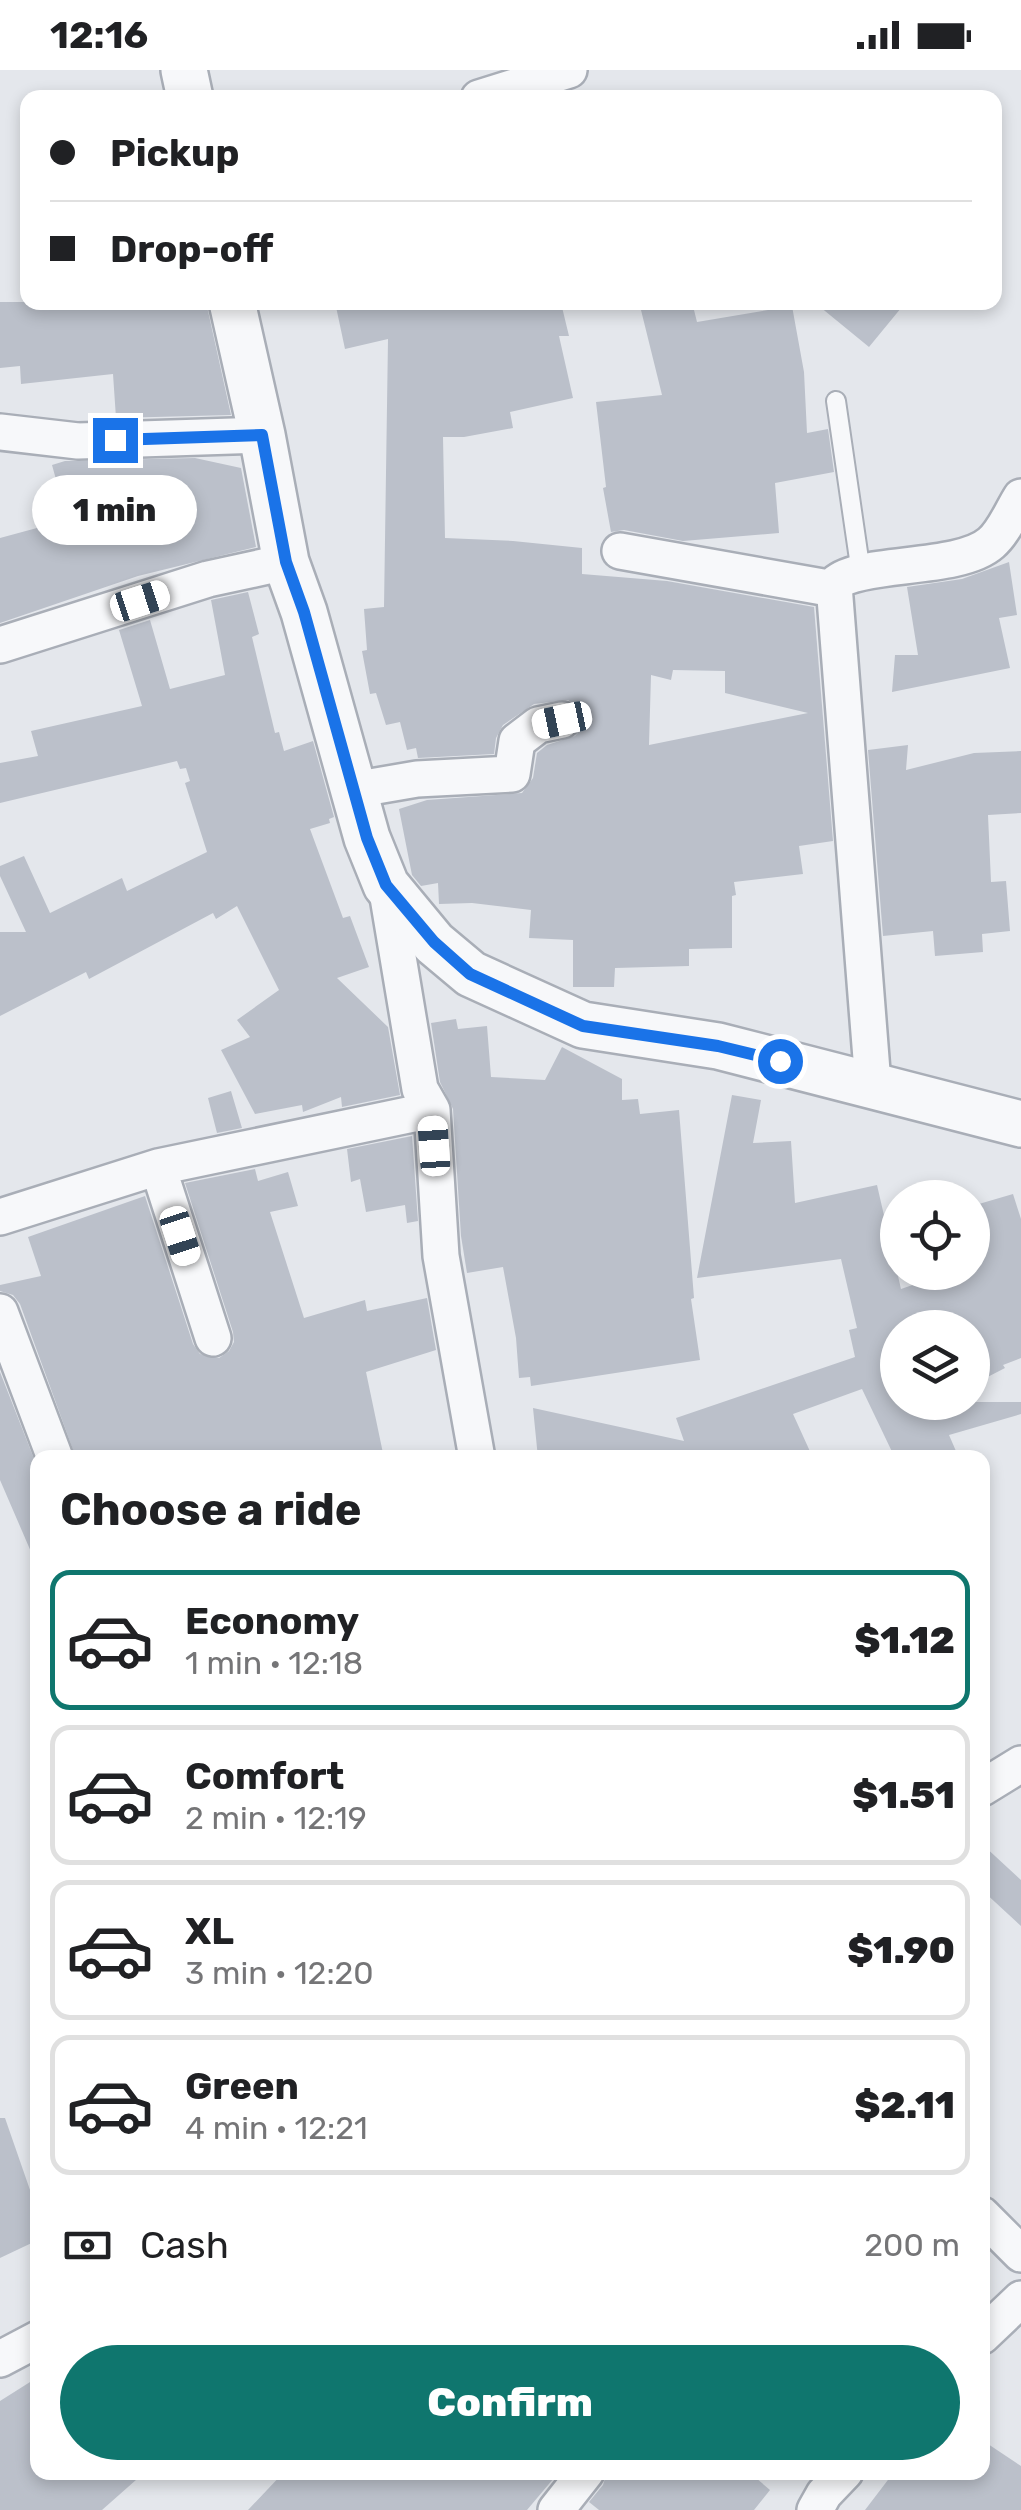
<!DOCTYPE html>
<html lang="en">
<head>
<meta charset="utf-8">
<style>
	body { margin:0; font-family:Rubik,sans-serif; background:#f2f2f2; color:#202124; height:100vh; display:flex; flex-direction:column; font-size:38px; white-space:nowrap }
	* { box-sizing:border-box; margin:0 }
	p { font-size:32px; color:#757577 }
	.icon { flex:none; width:55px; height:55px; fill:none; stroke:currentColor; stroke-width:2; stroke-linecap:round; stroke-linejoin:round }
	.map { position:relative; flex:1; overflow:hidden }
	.drawer { position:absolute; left:30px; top:1380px; width:960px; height:1030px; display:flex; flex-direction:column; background:#fff; border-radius:20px; box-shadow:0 5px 15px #0003 }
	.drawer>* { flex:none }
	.hud { position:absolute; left:20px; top:20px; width:982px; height:220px; border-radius:20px; box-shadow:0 5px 15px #0003; display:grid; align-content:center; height:220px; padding:0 30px; background:#fff }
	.fabs { position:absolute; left:880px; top:1110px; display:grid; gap:20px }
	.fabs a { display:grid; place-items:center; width:110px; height:110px; border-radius:50%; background:#fff; box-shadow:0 5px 15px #0003; font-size:50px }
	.end { position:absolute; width:45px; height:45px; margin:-22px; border:12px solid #1a73e8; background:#fff; box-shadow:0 0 0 5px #fff }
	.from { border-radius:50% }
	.bubble { position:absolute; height:70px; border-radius:35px; background:#fff; box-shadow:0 5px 15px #0003; font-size:32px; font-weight:800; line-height:70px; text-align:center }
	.car { position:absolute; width:30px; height:60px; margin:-30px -15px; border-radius:12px; box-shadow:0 0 8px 2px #0007; background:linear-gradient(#fff 24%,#345 0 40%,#fff 0 76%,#345 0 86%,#fff 0) }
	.hud b { display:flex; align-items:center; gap:35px; height:95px; font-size:38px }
	.hud b+b { border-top:2px solid #e0e0e0 }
	.hud i { width:25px; height:25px; background:#202124 }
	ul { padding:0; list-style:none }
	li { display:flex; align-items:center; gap:30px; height:140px; margin:0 20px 15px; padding:0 10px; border:5px solid #e0e0e0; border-radius:20px }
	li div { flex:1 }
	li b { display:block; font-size:38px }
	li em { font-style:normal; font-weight:800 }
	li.current { border-color:#0f766e }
	li>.icon { width:90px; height:90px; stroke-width:1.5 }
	h2 { padding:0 30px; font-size:45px; line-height:120px }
	.pay { display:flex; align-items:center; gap:25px; height:110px; padding:0 30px; font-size:38px }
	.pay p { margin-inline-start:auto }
	.button { display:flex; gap:20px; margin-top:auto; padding:20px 30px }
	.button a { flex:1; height:115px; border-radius:60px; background:#0f766e; color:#fff; font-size:40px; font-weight:800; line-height:115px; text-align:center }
	.status { display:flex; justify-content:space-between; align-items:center; height:70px; padding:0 50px; background:#fff; direction:ltr }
	.status svg { height:28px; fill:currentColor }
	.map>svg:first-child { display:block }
	.building { fill:#bbc0ca; fill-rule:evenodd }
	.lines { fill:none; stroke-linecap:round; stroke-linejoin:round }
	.service-casing { stroke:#a9aeb7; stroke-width:22 }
	.minor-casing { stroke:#a9aeb7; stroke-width:40 }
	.tertiary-casing { stroke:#a9aeb7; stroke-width:50 }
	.service { stroke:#f7f8fa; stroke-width:18 }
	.minor { stroke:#f7f8fa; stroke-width:35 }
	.tertiary { stroke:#f7f8fa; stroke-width:45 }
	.route { stroke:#1a73e8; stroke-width:12 }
</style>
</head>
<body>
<div class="status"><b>12:16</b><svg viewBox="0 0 49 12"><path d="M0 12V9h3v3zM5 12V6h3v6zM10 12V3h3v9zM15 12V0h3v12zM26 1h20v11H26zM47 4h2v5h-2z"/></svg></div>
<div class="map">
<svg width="1021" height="2440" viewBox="0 0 1021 2440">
	<rect width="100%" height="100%" fill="#e4e7ec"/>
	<path class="building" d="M0 232H206L231 345 116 348 113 304 21 314 20 296 0 298Z
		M335 232 561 233 569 266H559L573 328 510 342 513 358 464 367H443L445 468 513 471 582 478V504L667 511 814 537 833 771 799 776 803 804 734 812 736 825 732 826V878L689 879V896L615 898 614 917H573V870L529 868 531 840 472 833 439 834 438 813 421 816 412 805 399 739 427 730 522 723 533 708 537 683 547 675 575 666 582 658 583 647 578 637 568 630 534 634 503 655 496 668 494 684 418 688 416 678 407 680 400 652 386 655 376 623 370 624 362 581 367 580 364 539 384 537 388 269 345 279ZM673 600 725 601V623L808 643 649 675 651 605 671 610Z
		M639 232H692L697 252 792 236 804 302 807 363 828 359 834 402 775 413 779 463 683 471 624 460 611 462 603 418 606 417 596 332 662 325Z
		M814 232H906L869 277Z
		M195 388 241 398 256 477 138 506 0 553V468L48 455 47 452 67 449 52 395 65 391Z
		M1009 492 1017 545 999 548 1010 598 892 622 895 585H918L907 517 962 509Z
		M248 522 259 564 252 567 275 663 279 662 284 681 313 671 334 747 329 749 330 753 310 759 343 848 350 846 369 897 337 908 388 957 400 1025 342 1037 341 1027 303 1042 302 1035 255 1044 221 980 250 967 237 950 279 920 237 836 216 849 213 843 89 909 86 902 0 946V862H26L0 806V796L24 786 50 843 122 808 127 821 207 782 185 713 190 711 186 698 180 699 177 691 0 733V693L38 686 31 661 142 636 119 560 150 550 170 619 225 605 211 530Z
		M908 675 906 700 974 683 1021 681V743L988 745 991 812 1006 811 1010 861 982 864 983 882 935 886 933 861 883 866 868 680Z
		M456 949 458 959 487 956 491 1007 545 1010 562 977 622 1009V1030L638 1029 640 1044 679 1040 694 1228 691 1229 700 1290 531 1316 530 1307 519 1308 516 1268 503 1197 467 1203 461 1166 453 1039 440 1012 431 953Z
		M231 1021 242 1058 217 1063 208 1028Z
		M732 1025 761 1030 753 1073 791 1071 795 1133 877 1115 901 1219 950 1202H972V1136L1013 1124 1021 1149V1288L1003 1295 1005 1298 972 1315V1258H898V1332H1021V1344L949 1365 959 1388H895L862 1319 793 1344 813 1388H538L533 1338 684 1371 676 1348 855 1287 849 1260 857 1258 841 1189 697 1208Z
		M412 1066 418 1151 407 1153 405 1135 366 1142 360 1109 351 1112 347 1079Z
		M255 1099 258 1111 288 1102 298 1136 270 1142 304 1248 365 1230 367 1241 427 1228 436 1280 366 1302 384 1388H76L20 1234 13 1225 0 1221V1215L41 1206 28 1167 145 1126 193 1274 200 1284 219 1288 229 1281 234 1272 233 1262 185 1113Z
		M0 1302 38 1399V1498L0 1410Z
		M982 1774 1021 1810V1856L982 1820Z
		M0 2048H5L38 2143V2170L0 2188Z
		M38 2307V2402H145L102 2440H0V2331Z
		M982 2370 1021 2396V2440H865L894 2402H982Z
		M284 2402H559L527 2440H248Z
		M607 2402H749L770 2420 754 2440H599L589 2432 603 2415Z"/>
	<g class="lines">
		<defs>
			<path id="service" d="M836 331 861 503"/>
			<path id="minor" d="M479 28 569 0
				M0 362 78 371 262 365
				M620 481 834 519
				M0 575 208 509 286 492
				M353 720 417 709 512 704 517 671 538 655 562 650
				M386 815 420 1019 432 1040 441 1186 477 1388
				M873 1014 834 515C855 490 958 502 991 473 1004 462 1012 441 1021 427
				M158 1097 213 1268
				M0 1147 158 1097 432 1040
				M0 1242 55 1388
				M982 1718 1021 1694
				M982 2145 1021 2184
				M982 2266 1021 2229
				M0 2289 38 2269
				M556 2440 586 2402
				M815 2440 824 2424 845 2402"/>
			<path id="tertiary" d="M184 0 190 28
				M232 232 262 365 286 492 304 542 367 768 386 815 434 873 471 904 583 955 718 976 1021 1054"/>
		</defs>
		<use href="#service" class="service-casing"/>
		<use href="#minor" class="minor-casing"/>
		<use href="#tertiary" class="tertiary-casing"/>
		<use href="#service" class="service"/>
		<use href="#minor" class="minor"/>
		<use href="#tertiary" class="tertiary"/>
	</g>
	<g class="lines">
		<path class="route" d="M115 370 262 365 286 492 304 542 367 768 386 815 434 872 470 904 583 956 718 976 780 991"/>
	</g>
</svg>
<div class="fabs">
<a><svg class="icon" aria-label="locate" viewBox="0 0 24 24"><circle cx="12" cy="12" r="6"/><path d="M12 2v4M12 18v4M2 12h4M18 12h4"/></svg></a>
<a><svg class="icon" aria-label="layers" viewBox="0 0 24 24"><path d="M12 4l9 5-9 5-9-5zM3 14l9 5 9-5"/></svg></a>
</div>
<i class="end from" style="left:780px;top:991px"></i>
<i class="end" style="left:115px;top:370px"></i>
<div class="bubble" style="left:32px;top:405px;width:165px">1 min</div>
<i class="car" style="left:140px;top:531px;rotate:72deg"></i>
<i class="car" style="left:562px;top:650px;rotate:258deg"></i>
<i class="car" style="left:434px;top:1076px;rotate:356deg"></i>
<i class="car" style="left:180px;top:1166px;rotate:162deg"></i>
<div class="hud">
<b><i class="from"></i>Pickup</b>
<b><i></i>Drop-off</b>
</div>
<section class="drawer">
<h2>Choose a ride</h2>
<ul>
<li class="current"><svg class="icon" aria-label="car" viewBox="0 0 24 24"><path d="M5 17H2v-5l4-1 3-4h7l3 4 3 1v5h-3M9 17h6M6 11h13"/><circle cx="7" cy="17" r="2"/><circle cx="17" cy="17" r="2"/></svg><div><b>Economy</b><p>1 min · 12:18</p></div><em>$1.12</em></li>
<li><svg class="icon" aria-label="car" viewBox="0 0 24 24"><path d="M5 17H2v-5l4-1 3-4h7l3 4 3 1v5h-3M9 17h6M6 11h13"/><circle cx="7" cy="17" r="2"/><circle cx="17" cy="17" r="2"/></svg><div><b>Comfort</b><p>2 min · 12:19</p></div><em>$1.51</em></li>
<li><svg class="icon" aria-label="car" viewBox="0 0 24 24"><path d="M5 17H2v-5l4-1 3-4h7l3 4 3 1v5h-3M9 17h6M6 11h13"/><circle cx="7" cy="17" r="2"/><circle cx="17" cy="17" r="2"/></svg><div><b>XL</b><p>3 min · 12:20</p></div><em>$1.90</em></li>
<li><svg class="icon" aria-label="car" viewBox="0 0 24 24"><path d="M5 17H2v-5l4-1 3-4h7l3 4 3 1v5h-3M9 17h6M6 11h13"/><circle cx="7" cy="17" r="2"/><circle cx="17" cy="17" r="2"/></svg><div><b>Green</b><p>4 min · 12:21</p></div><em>$2.11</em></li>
</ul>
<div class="pay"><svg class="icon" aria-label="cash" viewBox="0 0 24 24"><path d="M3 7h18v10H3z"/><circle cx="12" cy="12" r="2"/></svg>Cash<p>200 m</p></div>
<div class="button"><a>Confirm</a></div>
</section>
</div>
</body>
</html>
